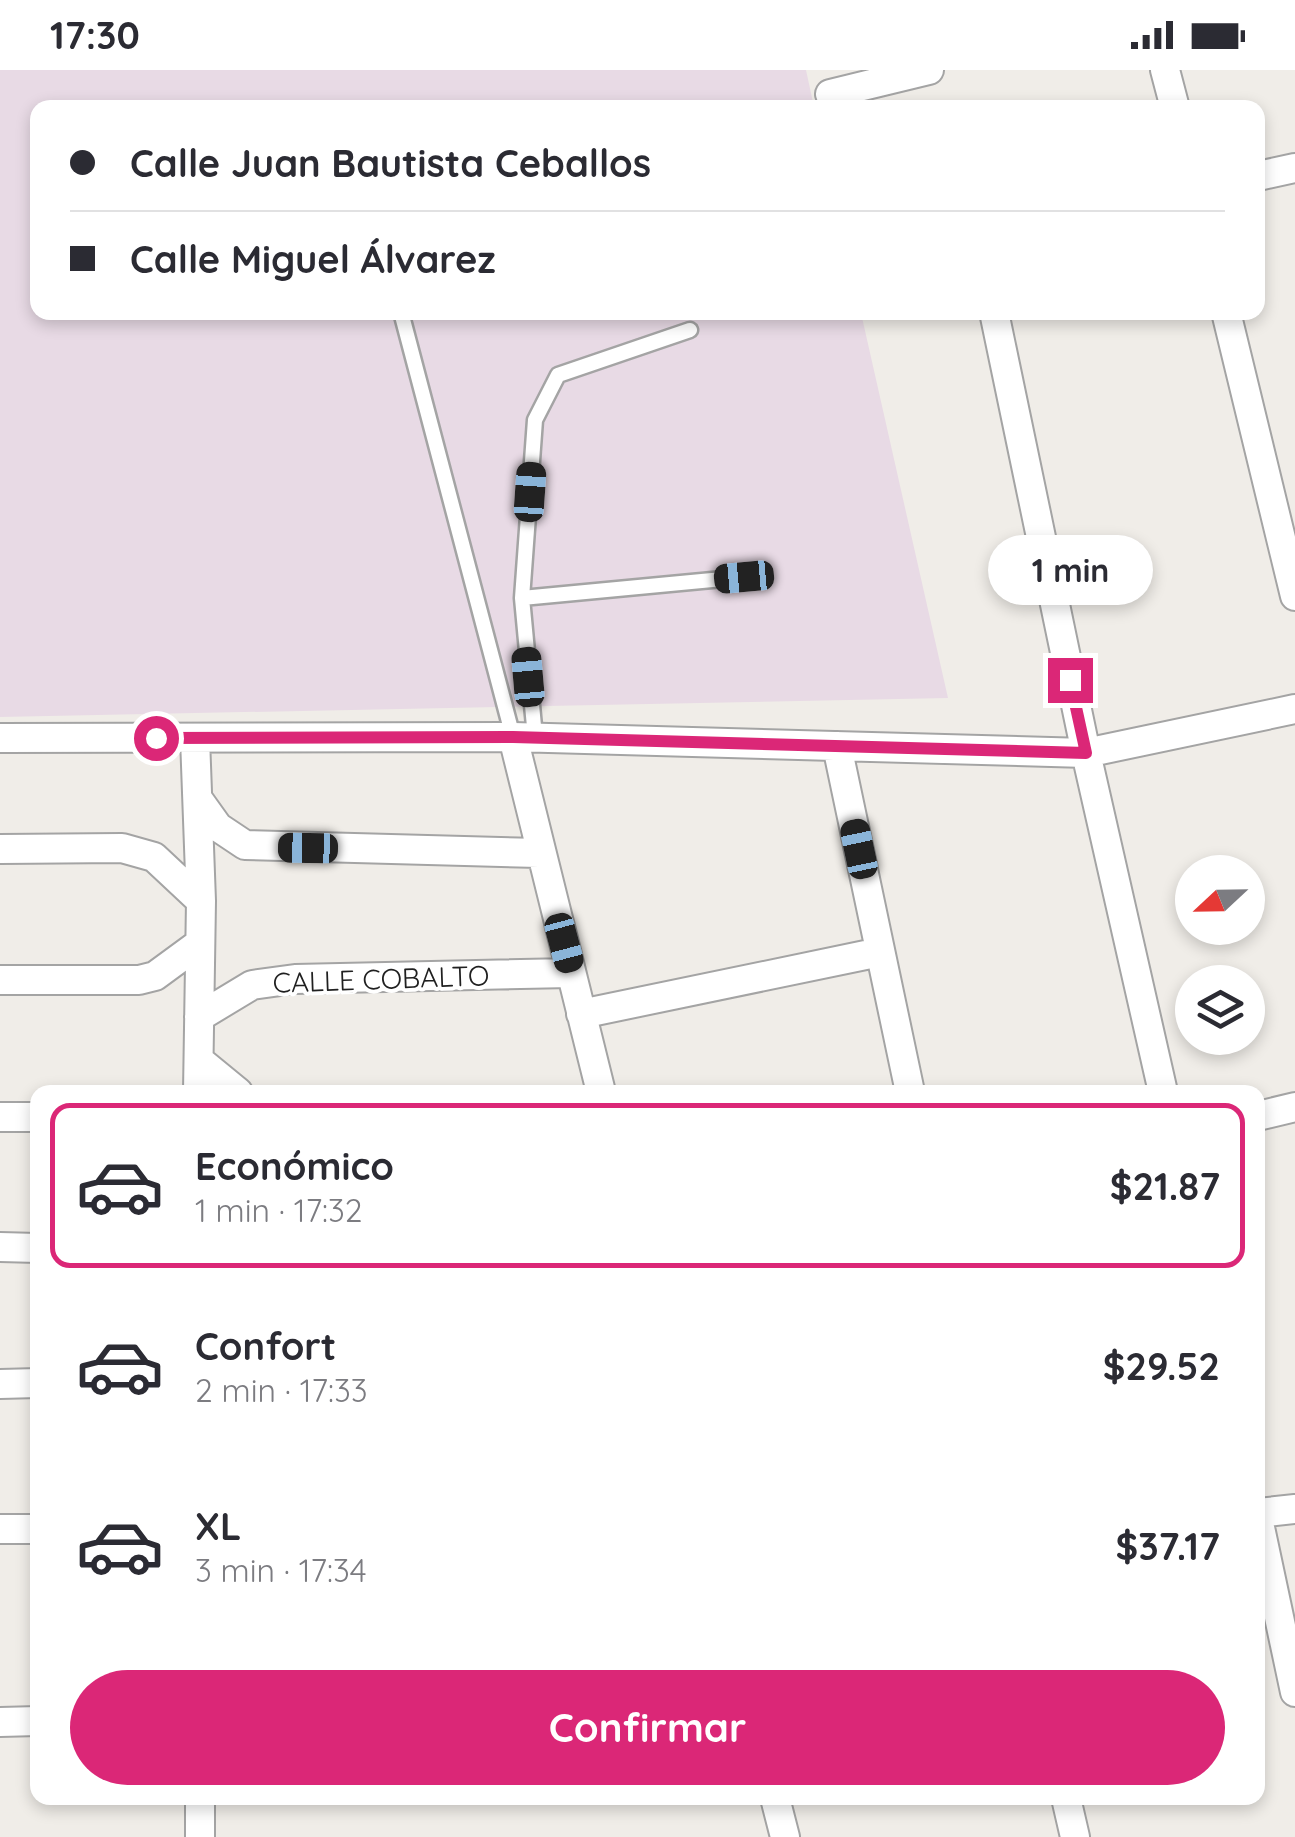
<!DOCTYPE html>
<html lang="es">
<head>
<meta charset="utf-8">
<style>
	body { margin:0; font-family:Quicksand,sans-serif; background:#f7f7f7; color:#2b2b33; height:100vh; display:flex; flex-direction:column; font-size:38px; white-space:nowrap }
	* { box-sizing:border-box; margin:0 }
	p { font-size:32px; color:#7c7c81 }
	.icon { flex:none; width:55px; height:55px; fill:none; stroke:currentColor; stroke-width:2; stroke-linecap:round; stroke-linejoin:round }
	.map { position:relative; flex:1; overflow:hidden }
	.sheet { position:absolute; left:30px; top:1015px; width:1235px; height:720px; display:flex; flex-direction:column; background:#fff; border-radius:20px; box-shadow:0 5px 15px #0003 }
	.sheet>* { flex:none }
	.hud { position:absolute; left:30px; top:30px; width:1235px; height:220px; border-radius:20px; box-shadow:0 5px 15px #0003; display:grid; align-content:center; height:220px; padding:0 40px; background:#fff }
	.needle { width:65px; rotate:248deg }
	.fabs { position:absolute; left:1175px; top:785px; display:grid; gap:20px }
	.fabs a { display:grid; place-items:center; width:90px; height:90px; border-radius:50%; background:#fff; box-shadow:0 5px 15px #0003; font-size:50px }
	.end { position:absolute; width:45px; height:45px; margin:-22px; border:12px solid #db2777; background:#fff; box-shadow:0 0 0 5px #fff }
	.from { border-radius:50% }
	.bubble { position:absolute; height:70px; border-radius:35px; background:#fff; box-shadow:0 5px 15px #0003; font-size:32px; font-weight:800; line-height:70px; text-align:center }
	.car { position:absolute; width:30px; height:60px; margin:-30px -15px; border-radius:12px; box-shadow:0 0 8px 2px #0007; background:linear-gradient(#222 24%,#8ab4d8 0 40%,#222 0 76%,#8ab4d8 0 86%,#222 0) }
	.hud b { display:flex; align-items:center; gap:35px; height:95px; font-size:38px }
	.hud b+b { border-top:2px solid #e1e1e2 }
	.hud i { width:25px; height:25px; background:#2b2b33 }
	ul { padding:18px 0 0; list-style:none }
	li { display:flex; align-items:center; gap:30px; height:165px; margin:0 20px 15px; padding:0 20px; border:5px solid transparent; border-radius:20px }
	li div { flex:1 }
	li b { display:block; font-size:38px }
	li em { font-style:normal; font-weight:800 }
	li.active { border-color:#db2777 }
	li>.icon { width:90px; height:90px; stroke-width:1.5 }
	.cta { display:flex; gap:20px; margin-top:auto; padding:20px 40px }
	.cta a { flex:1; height:115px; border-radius:60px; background:#db2777; color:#fff; font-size:40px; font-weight:800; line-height:115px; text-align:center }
	.status { display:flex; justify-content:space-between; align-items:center; height:70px; padding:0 50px; background:#fff; direction:ltr }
	.status svg { height:28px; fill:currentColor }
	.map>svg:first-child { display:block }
	.industrial { fill:#e8dae5 }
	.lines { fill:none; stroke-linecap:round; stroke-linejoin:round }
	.lane-casing { stroke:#a4a4a4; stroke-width:19 }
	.street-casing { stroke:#a4a4a4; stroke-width:32 }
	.lane { stroke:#fff; stroke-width:14 }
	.street { stroke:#fff; stroke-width:28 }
	.route { stroke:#db2777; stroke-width:12 }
	.labels { text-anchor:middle; stroke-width:8; stroke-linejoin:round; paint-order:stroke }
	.street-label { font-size:28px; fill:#202020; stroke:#fff }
</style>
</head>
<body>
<div class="status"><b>17:30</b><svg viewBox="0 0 49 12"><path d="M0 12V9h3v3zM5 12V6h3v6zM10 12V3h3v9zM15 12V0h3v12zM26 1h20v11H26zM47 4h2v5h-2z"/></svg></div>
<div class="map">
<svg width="1295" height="1767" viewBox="0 0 1295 1767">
	<rect width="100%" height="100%" fill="#f0ede8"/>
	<path class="industrial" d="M0 0H806L814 37 38 38V242L861 243 948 628 0 647Z"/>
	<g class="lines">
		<defs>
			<path id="lane" d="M401 242 513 667
				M522 528 744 507
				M535 667 522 528 535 350 558 305 690 260"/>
			<path id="street" d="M1165 0 1175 38
				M830 24 929 0
				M1258 106 1295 98
				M994 242 1086 683 1163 1022
				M1226 242 1295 526
				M513 667 601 1022
				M0 668 513 667 1086 683 1295 639
				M195 668 201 831 198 1022
				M837 676 910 1022
				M198 729 218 757 245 775 539 783
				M0 779 122 778 154 787 201 831
				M0 910H139L155 906 200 873
				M581 944 880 882
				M199 947 252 915 295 909 571 903
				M199 990 238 1022
				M1258 1046 1295 1037
				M0 1047H38
				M0 1177 38 1178
				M0 1314 38 1313
				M1258 1443 1295 1439
				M1258 1448 1295 1622
				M0 1459H38
				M0 1652 38 1651
				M200 1728V1767
				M775 1728 785 1767
				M1066 1728 1075 1767"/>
		</defs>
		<use href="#lane" class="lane-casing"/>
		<use href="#street" class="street-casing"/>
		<use href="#lane" class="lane"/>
		<use href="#street" class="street"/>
	</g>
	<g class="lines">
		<path class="route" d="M156 668 513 667 1086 683 1070 610"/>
	</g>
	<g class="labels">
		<g class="street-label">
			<text transform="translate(381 909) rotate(-2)" y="10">CALLE COBALTO</text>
		</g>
	</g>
</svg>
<div class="fabs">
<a><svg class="needle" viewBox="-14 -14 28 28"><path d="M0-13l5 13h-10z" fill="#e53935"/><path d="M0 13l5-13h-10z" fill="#7c7c81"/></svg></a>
<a><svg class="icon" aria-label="layers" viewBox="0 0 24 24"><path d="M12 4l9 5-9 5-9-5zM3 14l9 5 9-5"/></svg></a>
</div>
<i class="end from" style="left:156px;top:668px"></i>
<i class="end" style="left:1070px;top:610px"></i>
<div class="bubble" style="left:988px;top:465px;width:165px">1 min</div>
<i class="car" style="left:530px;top:422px;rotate:4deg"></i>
<i class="car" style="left:744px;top:507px;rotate:265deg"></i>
<i class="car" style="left:528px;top:607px;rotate:355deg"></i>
<i class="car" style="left:308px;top:778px;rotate:271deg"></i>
<i class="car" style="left:859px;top:779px;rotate:348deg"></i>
<i class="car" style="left:564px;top:873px;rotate:165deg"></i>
<div class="hud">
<b><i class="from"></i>Calle Juan Bautista Ceballos</b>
<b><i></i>Calle Miguel Álvarez</b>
</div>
<section class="sheet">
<ul>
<li class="active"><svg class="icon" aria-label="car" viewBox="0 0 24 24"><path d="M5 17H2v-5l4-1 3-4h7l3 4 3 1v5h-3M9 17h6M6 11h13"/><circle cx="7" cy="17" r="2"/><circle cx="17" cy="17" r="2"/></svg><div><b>Económico</b><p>1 min · 17:32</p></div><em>$21.87</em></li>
<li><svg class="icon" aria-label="car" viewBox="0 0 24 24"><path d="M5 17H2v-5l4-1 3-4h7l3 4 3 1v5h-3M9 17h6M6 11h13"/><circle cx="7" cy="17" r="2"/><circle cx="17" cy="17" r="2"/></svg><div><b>Confort</b><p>2 min · 17:33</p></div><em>$29.52</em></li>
<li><svg class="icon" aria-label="car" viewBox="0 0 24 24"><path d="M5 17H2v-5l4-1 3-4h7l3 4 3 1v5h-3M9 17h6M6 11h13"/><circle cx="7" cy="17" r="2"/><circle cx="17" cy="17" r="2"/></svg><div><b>XL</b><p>3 min · 17:34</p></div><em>$37.17</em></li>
</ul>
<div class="cta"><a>Confirmar</a></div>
</section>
</div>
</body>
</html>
